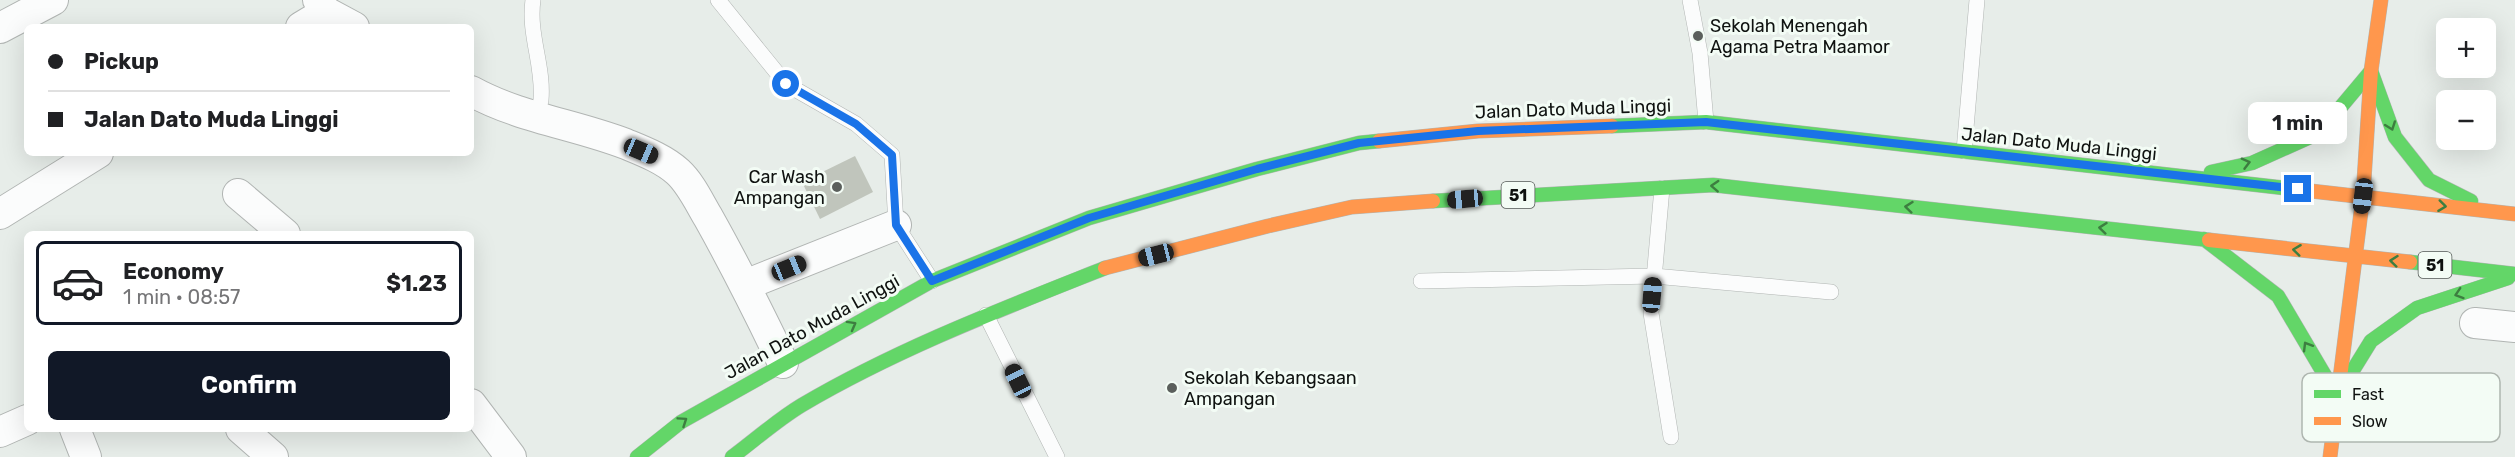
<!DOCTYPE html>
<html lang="en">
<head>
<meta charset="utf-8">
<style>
	body { margin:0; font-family:Rubik,sans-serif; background:#f6f6f6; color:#202124; height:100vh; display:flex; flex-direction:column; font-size:22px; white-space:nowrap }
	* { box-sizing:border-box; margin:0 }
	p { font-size:20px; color:#757577 }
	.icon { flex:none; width:33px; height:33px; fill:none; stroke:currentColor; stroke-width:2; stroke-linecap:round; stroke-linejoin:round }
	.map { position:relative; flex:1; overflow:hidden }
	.drawer { position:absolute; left:24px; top:231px; width:450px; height:201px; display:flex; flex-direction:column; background:#fff; border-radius:9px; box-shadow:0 6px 24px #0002 }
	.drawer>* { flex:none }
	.guide { position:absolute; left:24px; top:24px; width:450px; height:132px; border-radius:9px; box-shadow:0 6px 24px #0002; display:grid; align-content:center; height:132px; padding:0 24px; background:#fff }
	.controls { position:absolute; left:2436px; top:18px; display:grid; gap:12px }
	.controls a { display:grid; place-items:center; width:60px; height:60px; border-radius:9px; background:#fff; box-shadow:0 6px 24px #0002; font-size:30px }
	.end { position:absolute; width:27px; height:27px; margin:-14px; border:8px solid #1a73e8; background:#fff; box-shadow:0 0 0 3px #fff }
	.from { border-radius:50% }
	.bubble { position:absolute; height:42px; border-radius:9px; background:#fff; box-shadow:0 6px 24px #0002; font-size:20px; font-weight:700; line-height:42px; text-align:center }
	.car { position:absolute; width:18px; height:36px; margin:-18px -9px; border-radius:8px; box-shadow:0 0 4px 2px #0007; background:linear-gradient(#222 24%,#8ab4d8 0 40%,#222 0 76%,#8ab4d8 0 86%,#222 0) }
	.guide b { display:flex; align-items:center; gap:21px; height:57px; font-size:22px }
	.guide b+b { border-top:2px solid #e0e0e0 }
	.guide i { width:15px; height:15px; background:#202124 }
	ul { padding:10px 0 0; list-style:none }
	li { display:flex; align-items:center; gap:18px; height:84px; margin:0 12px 9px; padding:0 12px; border:3px solid transparent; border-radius:9px }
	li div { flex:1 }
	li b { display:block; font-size:22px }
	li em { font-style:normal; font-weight:700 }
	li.active { border-color:#111827 }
	li>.icon { width:54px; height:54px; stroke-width:1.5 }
	.button { display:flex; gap:12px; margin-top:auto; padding:12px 24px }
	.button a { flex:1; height:69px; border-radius:9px; background:#111827; color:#fff; font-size:24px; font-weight:700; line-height:69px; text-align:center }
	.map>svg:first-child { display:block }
	.building { fill:#c0c5bc }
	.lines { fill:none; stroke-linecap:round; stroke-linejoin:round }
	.lane-casing { stroke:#b1b5b3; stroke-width:16 }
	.street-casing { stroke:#b1b5b3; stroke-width:32 }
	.fast-casing { stroke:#b1b5b3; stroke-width:15 }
	.slow-casing { stroke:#b1b5b3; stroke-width:15 }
	.lane { stroke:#fbfcfc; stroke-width:15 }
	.street { stroke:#fbfcfc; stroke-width:30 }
	.fast { stroke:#63d668; stroke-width:14 }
	.slow { stroke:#ff974d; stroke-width:14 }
	.oneway { stroke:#3d7e40 }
	.route { stroke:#1a73e8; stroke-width:8 }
	.poi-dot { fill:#5b5f5c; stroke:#f3fcf5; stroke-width:2 }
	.labels { text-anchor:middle; stroke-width:6; stroke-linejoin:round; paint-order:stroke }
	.shield { fill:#f3fcf5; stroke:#535855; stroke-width:1.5 }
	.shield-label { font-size:16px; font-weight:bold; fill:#0f1210 }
	.poi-label { font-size:18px; fill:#0f1210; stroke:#f3fcf5; text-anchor:start }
	.street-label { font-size:18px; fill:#0f1210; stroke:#f3fcf5 }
	.key { fill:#f3fcf5; stroke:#afb6b0; stroke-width:1.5 }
	.key-label { font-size:16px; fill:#0f1210 }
</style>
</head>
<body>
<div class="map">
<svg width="2515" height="457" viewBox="0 0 2515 457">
	<rect width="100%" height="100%" fill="#e7ede9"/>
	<path class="building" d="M855 156 873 192 820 219 802 182Z"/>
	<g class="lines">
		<defs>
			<path id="lane" d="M533 0C528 34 544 66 541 100 540 106 537 113 535 118
				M718 0 786 84 856 124 892 155 896 225 932 281
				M1690 0 1700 53 1706 122
				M1964 151 1977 0
				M1662 188 1651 313 1671 437
				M1421 281 1654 276 1831 292
				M986 315 1057 457"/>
			<path id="street" d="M318 0 326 12 354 27
				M301 27 326 12
				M0 28 53 0
				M471 91C520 118 574 124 626 144 643 151 664 159 678 172 691 184 699 202 708 217 735 265 759 313 783 363
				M238 194 285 234
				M0 214 98 153
				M745 285 896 225
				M2475 323 2515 327
				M471 404 511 457
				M75 429 86 457
				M241 429 273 457
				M0 432 27 420"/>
			<path id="fast" d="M2371 71 2395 137 2429 180 2471 201
				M1612 126 1706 122 2311 191
				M2211 172 2252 163 2319 133 2371 71
				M1433 201 1713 185 2209 240
				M2204 239 2278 296 2337 396 2371 341 2417 308 2508 278
				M2410 262 2515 274
				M637 457 681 422 932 281 1089 218 1257 169 1359 143 1379 141
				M732 457C755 440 777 420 802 405 897 349 1002 309 1105 268"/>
			<path id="slow" d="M1379 141 1478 131 1612 126
				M2311 191 2515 214
				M2209 240 2410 262
				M1105 268 1268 226 1352 207 1433 201
				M2330 457 2363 196 2371 71 2381 0"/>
		</defs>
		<use href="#lane" class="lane-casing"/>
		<use href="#street" class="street-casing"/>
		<use href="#fast" class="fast-casing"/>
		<use href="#slow" class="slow-casing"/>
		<use href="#lane" class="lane"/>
		<use href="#street" class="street"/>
		<use href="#fast" class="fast"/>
		<use href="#slow" class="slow"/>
	</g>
	<defs><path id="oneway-chevron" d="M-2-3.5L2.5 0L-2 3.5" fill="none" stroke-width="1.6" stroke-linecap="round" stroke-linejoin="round" transform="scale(1.5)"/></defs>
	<g class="oneway">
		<use href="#oneway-chevron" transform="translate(2391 126) rotate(70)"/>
		<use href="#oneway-chevron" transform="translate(2246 163) rotate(-15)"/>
		<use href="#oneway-chevron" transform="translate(1715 186) rotate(-177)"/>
		<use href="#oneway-chevron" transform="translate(2442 206) rotate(7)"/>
		<use href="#oneway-chevron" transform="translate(1909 207) rotate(-174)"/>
		<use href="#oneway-chevron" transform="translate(2103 228) rotate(-174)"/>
		<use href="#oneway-chevron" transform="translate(2297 250) rotate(-173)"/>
		<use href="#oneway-chevron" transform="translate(2394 261) rotate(-174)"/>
		<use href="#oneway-chevron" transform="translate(2459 294) rotate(162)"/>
		<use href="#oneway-chevron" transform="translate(852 325) rotate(-29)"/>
		<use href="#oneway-chevron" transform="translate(2307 346) rotate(-121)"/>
		<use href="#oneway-chevron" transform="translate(683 421) rotate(-34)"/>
	</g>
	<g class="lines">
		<path class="route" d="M786 84 856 124 892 155 896 225 932 281 1089 218 1257 169 1359 143 1478 131 1706 122 2298 189"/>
	</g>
	<g class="poi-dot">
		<circle cx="1698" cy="36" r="6"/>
		<circle cx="837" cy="187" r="6"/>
		<circle cx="1172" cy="388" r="6"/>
	</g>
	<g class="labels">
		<g class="shield">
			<rect x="1501.5" y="182" width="33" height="26" rx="4.5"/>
			<rect x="2418.5" y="252" width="33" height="26" rx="4.5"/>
		</g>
		<g class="shield-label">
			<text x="1518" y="201">51</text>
			<text x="2435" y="271">51</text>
		</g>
		<g class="poi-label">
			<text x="1710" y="32">Sekolah Menengah<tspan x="1710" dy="21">Agama Petra Maamor</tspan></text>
			<text x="825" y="183" text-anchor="end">Car Wash<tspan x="825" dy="21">Ampangan</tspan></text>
			<text x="1184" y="384">Sekolah Kebangsaan<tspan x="1184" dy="21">Ampangan</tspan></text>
		</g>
		<g class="street-label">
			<text transform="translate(1573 109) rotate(-2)" y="6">Jalan Dato Muda Linggi</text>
			<text transform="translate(2059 144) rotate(6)" y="6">Jalan Dato Muda Linggi</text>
			<text transform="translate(812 327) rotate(-29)" y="6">Jalan Dato Muda Linggi</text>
		</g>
	</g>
	<rect x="2302" y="373" width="198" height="69" rx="9" class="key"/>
	<rect x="2314" y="390" width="27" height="8" fill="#63d668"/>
	<rect x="2314" y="417" width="27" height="8" fill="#ff974d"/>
	<g class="key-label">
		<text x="2352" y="400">Fast</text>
		<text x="2352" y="427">Slow</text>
	</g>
</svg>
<div class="controls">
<a>+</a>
<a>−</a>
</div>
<i class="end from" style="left:786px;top:84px"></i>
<i class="end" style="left:2298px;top:189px"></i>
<div class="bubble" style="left:2248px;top:102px;width:99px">1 min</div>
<i class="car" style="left:641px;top:151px;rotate:113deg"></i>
<i class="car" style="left:2363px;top:196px;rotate:187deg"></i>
<i class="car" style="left:1465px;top:199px;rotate:265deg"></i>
<i class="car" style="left:1156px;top:255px;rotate:256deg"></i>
<i class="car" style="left:789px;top:268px;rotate:68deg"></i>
<i class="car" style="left:1652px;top:295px;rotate:5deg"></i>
<i class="car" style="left:1018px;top:381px;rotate:334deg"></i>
<div class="guide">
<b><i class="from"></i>Pickup</b>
<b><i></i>Jalan Dato Muda Linggi</b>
</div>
<section class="drawer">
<ul>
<li class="active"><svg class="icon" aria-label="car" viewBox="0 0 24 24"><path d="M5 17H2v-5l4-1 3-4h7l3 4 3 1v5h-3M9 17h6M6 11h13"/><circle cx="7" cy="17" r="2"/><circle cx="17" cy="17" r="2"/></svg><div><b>Economy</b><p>1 min · 08:57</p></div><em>$1.23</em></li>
</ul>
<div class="button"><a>Confirm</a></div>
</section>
</div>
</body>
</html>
